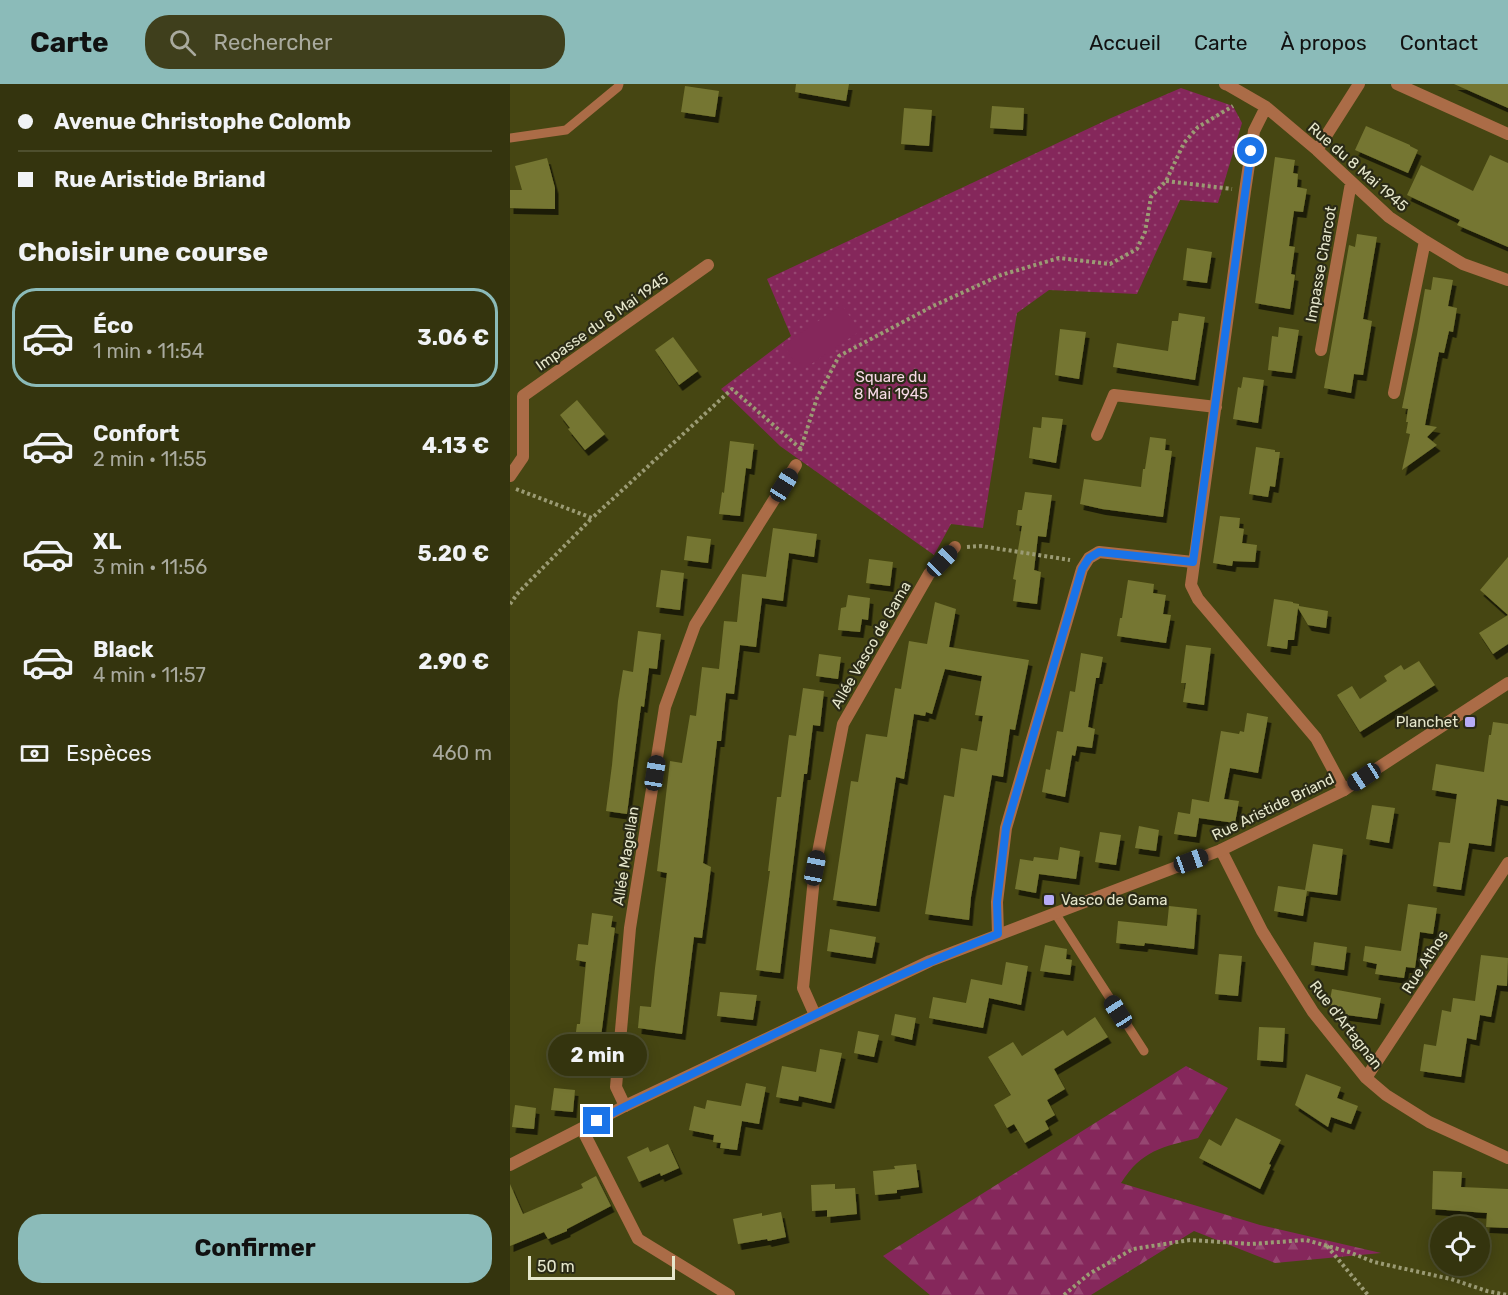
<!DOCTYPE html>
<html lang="fr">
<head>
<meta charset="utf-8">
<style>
	body { margin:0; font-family:Rubik,sans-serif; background:#3f3f1c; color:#f1f3f6; height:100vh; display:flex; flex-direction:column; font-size:22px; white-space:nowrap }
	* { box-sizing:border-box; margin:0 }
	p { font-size:20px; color:#a9aa9e }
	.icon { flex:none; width:33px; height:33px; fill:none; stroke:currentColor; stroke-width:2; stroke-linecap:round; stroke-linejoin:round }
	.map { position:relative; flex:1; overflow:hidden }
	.panel { display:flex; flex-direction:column; background:#34340e; width:510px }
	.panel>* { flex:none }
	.guide { display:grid; align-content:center; height:132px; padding:0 18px; background:#34340e }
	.controls { position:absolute; left:920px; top:1132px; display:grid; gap:12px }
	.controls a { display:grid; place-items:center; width:60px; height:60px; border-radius:50%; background:#34340e; box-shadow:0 3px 15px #0003,0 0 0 2px #4e4f2e; font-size:30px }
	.scale { position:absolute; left:18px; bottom:15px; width:147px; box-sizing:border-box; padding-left:6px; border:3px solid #e6e7cc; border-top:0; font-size:16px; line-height:21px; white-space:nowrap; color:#e6e7cc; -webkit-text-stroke:4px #2b2b16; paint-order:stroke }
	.end { position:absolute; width:27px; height:27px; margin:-14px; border:8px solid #1a73e8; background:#fff; box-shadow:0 0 0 3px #fff }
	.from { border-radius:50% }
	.bubble { position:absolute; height:42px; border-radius:21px; background:#34340e; box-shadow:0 3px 15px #0003,0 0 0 2px #4e4f2e; font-size:20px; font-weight:700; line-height:42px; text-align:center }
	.car { position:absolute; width:18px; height:36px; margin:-18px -9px; border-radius:8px; box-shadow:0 0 4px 2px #0007; background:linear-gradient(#222 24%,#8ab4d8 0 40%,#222 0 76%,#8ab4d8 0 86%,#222 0) }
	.guide b { display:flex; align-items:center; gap:21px; height:57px; font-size:22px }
	.guide b+b { border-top:2px solid #4e4f2e }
	.guide i { width:15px; height:15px; background:#f1f3f6 }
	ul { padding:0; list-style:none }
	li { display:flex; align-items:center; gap:18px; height:99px; margin:0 12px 9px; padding:0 6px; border:3px solid transparent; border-radius:24px }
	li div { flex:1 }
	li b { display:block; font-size:22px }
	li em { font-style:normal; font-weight:700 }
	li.active { border-color:#8bbbb9 }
	li>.icon { width:54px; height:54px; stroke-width:1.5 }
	h2 { padding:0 18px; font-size:27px; line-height:72px }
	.pay { display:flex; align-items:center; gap:15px; height:66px; padding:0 18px; font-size:22px }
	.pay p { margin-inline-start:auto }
	.primary-button { display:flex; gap:12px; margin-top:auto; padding:12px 18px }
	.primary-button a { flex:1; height:69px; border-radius:24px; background:#8bbbb9; color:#111; font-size:24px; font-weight:700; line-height:69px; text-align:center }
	header { display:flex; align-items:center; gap:36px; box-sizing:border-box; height:84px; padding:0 30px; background:#8bbbb9; color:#111 }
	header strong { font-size:28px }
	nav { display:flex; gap:33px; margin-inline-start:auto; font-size:21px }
	.search { width:420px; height:54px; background:#3f3f1c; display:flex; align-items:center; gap:15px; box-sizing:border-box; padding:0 21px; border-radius:24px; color:#a9aa9e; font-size:22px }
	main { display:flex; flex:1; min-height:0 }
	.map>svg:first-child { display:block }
	.green { fill:url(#green-dots) }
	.forest { fill:url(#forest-firs) }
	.pitch { fill:#85275b }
	.building { fill:#757631; filter:url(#shadow) }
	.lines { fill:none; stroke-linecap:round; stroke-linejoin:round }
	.path { stroke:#9b9b74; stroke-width:4; stroke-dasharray:3 3; stroke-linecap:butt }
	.service { stroke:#ab6c47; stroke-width:9 }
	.minor { stroke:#ab6c47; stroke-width:12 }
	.tertiary { stroke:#ab6c47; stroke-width:12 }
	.route { stroke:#1a73e8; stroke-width:8 }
	.poi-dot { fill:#b6acf8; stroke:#2b2b16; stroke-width:2 }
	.labels { text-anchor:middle; stroke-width:4.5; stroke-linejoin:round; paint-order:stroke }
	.street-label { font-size:15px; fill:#e6e7cc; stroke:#2b2b16 }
	.park-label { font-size:15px; fill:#f7d9e6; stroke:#2b2b16 }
	.poi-label { font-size:15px; fill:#e6e7cc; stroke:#2b2b16; text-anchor:end }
</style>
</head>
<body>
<header>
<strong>Carte</strong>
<div class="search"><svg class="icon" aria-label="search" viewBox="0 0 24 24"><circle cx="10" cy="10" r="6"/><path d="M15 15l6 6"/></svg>Rechercher</div>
<nav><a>Accueil</a><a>Carte</a><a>À propos</a><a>Contact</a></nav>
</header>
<main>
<section class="panel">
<div class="guide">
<b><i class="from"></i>Avenue Christophe Colomb</b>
<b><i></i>Rue Aristide Briand</b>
</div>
<h2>Choisir une course</h2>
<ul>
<li class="active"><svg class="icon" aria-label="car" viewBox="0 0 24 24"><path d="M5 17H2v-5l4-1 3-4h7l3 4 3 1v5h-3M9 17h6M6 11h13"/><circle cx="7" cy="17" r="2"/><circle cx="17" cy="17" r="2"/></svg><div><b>Éco</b><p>1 min · 11:54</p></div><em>3.06 €</em></li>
<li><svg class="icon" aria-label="car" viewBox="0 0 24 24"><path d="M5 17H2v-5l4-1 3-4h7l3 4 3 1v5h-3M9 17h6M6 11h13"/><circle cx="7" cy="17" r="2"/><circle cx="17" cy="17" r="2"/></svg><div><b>Confort</b><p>2 min · 11:55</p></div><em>4.13 €</em></li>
<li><svg class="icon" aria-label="car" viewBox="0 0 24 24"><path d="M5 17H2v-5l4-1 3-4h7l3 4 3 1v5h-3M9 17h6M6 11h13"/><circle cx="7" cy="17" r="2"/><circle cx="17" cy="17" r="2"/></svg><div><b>XL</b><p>3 min · 11:56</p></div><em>5.20 €</em></li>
<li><svg class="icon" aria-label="car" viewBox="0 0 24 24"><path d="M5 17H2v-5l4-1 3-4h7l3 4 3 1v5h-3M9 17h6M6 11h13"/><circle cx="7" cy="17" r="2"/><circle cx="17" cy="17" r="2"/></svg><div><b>Black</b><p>4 min · 11:57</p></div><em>2.90 €</em></li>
</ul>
<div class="pay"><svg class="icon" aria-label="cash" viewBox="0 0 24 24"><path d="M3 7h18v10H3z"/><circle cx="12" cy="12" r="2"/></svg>Espèces<p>460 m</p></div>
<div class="primary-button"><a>Confirmer</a></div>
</section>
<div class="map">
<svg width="998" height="1211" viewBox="0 0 998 1211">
	<defs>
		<pattern id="green-dots" width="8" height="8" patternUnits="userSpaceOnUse" patternTransform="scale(1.5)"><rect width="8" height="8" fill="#85275b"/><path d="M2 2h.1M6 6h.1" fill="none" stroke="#964671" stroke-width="1.8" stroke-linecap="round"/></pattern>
		<pattern id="forest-firs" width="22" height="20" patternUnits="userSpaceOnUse" patternTransform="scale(1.5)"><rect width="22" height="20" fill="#85275b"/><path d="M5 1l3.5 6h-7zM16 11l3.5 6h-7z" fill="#964671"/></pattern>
		<filter id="shadow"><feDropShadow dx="3.5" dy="6" stdDeviation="0" flood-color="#0009"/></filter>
	</defs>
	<rect width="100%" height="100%" fill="#464612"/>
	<path class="green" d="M671 4 723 22 732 39 708 119 670 116 627 210 539 206 507 229 473 444 441 440 424 471 270 362 211 305 281 252 257 195 601 34Z"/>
	<path class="forest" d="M676 982 718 1004 688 1054C652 1063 632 1066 611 1099L750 1141 871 1169 765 1179 684 1147 581 1211H420L373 1172Z"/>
	<path class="pitch" d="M332 221 350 247 291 287 273 261Z"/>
	<path class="building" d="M286 0H339L336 17 285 8Z
		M944 0H998V24Z
		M175 2 209 7 205 33 171 28Z
		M482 22 514 24 513 46 480 44Z
		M394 24 422 26 419 62 391 60Z
		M856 42 900 61V62L908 66 898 89 845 66Z
		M980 71 998 79V163L947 141 950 136 897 111 911 81 963 107Z
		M765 73 785 76 783 89 788 90 787 103 797 105 793 128 784 127 779 162 785 163 781 190 785 191 780 225 745 219Z
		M37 74 45 104V125L0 124V106H12L5 82Z
		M847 150 867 153 853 235 862 237 853 291 844 290 841 309 814 304 839 161 845 163Z
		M677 164 702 168 697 199 673 196Z
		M923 193 943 196 938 222 947 224 943 248 939 247 934 269 929 268 915 341 927 343 917 353 927 361 892 386 900 350 896 349 898 338H896L898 325 892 324 907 251 915 205 921 206Z
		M669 229 695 233 685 296 603 283 607 259 658 267 662 237H668Z
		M769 243 789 246 782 289 758 286 762 252 768 253Z
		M550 245 576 248 569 295 545 291Z
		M163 253 188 287 169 301 145 266Z
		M733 293 754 296 748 339 723 335 728 303 731 304Z
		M67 316 95 350 75 366 58 345 60 344 50 331Z
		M532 333 553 335 546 379 519 374 523 343 531 344Z
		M640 353 656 355 655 366 662 367 653 433 592 425 570 420 574 395 631 403 633 385H635Z
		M220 357 244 360 241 385 236 384 230 432 209 430 212 408 214 409Z
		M746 363 765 366V368H770L765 403 760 402 758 413 739 410Z
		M515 408 542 411 536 453 528 452 524 486 531 488 527 520 503 517 506 496 503 495 512 442 506 441 508 426H512Z
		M710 432 730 434 729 444 734 445 732 459 747 461 745 478 723 477 722 482 703 479Z
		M263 444 307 450 304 473 279 469 273 517 252 514 246 563 230 561 224 610 216 609 211 657H207L193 779 201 783 198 809 192 854 184 853 172 950 128 944 130 922 141 923 145 884 157 789 147 787 160 677 172 679 180 631 186 632 192 583 209 585 214 537 227 538 232 490 256 493Z
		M177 452 201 455 198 479 174 476Z
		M998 473V560L983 570 969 549 998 531 970 506Z
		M359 475 383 478 380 502 356 499Z
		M151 486 174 489 170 526 146 523Z
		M618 496 644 500 643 509 656 511 653 530 661 531 656 559 607 552 610 534H612Z
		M338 511 360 514 358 536 352 535 350 548 328 546 331 524 336 523Z
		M764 515 783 518V519L789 520V522L818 527 816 544 798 541 788 524 784 556H778L777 565 757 562Z
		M425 518 446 525 439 563 519 576 505 646 500 645 493 693 482 691 461 813 459 836 415 830 434 711 444 713 451 664 467 667 473 632 465 631 472 592 435 585 422 630 416 628 415 632 404 630 394 695 386 693 366 822 323 816 341 697 348 698 356 650 377 653 385 604 391 605 399 557 417 560Z
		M128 547 151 550 147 585 139 584 134 623 131 622 117 730 96 727 102 681 108 617 113 586 123 588Z
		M676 561 701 564 694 621 673 618 676 599H671Z
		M571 569 593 573 589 594H586L578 643 585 645 582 664 567 662 565 672 562 671 555 713 532 708 536 685 540 686 547 647 553 648 560 607 565 608Z
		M309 570 331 573 328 595 306 592Z
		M909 577 925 601 850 648 827 611 842 602 850 615 877 597 874 592 891 581 894 586Z
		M293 604 314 607 310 642 303 641 297 690H294L270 889 246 886 260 787H258L267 713H271L279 651 286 652Z
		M737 629 758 633 748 689 720 684 714 715 729 717 725 739 689 734 686 753 664 750 668 728 680 730 682 715 699 718 711 647 729 650 730 647 734 648Z
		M983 638 998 640V717L987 715 981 762 959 759 951 806 923 802 929 758 940 759 947 710 922 706 926 680 974 688 979 651H981Z
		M862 721 885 724 879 759 856 755Z
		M629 742 649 746 646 767 625 764Z
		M590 748 611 751 606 781 585 778Z
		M803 760 833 765 827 811 797 807 793 832 764 827 768 802 795 806Z
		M550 763 570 767 566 795 529 790 526 809 505 805 510 775 523 777 524 773 548 776Z
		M898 820 927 824 923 850 910 848 905 884 896 883 894 894 865 890 867 880 853 877 855 862 891 867Z
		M659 822 687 825 684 865 635 859 634 862 606 859 608 837 657 842Z
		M82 829 103 832 101 843 105 844 88 976 71 974 72 965 64 964 67 940H70L76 878 66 876 68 860 78 861Z
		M320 845 366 853 362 874 317 867Z
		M804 858 837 863 834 886 801 881Z
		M535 861 557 865 556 875 562 876 560 891 530 887Z
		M709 870 732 872 728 912 705 910Z
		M971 871 998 874 997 902 987 901 981 933 970 931 966 956 957 954 951 993 910 987 914 960 926 962 932 926 941 928 943 914 965 917Z
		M496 878 518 882 511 921 479 914 473 944 419 934 423 913 456 919 461 895 492 901Z
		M822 905 871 914 867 935 829 930 831 923 819 921Z
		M210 908 247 911 243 936 207 932Z
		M385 930 406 934 402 956 381 951Z
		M585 933 598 953 544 985 555 1005 537 1016 545 1031 535 1037 539 1045 515 1059 504 1040 497 1044 484 1021 501 1011 478 973 503 958 512 972 553 946 557 952Z
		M749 943 775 944 773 978 747 976Z
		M348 947 369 951 364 973 344 969Z
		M310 965 332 969 321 1019 289 1012 288 1017 266 1013 272 982 306 988Z
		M796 990 831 1003 827 1014 848 1022 841 1040 821 1033 818 1043 785 1021Z
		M236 999 256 1003 249 1040 232 1037 227 1066 210 1064 211 1059 203 1058 204 1051 179 1046 184 1022 195 1025 197 1016 231 1022Z
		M44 1004 65 1006 63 1028 41 1026Z
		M5 1021 26 1024 24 1045 2 1043Z
		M726 1034 771 1056 759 1080 761 1081 750 1105 689 1074 699 1055 711 1062Z
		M158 1060 169 1084 151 1092 150 1089 129 1098 117 1073 138 1063 140 1068Z
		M406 1080 409 1103 387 1106V1109L365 1111 363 1087 385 1085 384 1082Z
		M923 1087 952 1088 951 1103 998 1105V1144L976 1143 977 1129 922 1125Z
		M86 1092 101 1122 57 1145V1147L38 1155 34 1148 0 1162V1100L13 1130 73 1104 71 1100Z
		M325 1100V1105L345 1104 347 1130 317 1133V1126L302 1127 301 1101Z
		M271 1128 276 1153 258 1157 257 1155 228 1160 223 1135 252 1129V1132Z"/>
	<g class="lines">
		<path class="path" d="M656 97 722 105
			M290 367 307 314 329 272 423 222 491 191 549 174 600 180 627 165 635 148 641 113 656 97 674 59 688 43 723 22
			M6 405 82 434 222 305 291 365
			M457 463 471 462 560 476
			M0 520 8 509 82 434
			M817 1162 858 1211
			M554 1211 579 1190 623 1165 680 1156 741 1160 796 1156 839 1168 864 1178 941 1195 977 1207 997 1211"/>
		<path class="service" d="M0 54 56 46 108 3 109 0
			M545 829 634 967"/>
		<path class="minor" d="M715 0 718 1 756 23 807 66 879 133 915 157 953 180 998 196
			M887 0 998 50
			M756 23 744 47 735 107 681 501 688 515 806 654 834 706
			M807 66 849 0
			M811 266 841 99
			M884 309 915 157
			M587 351 604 311 706 323
			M0 392 13 373V312L198 181
			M711 766 752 847 803 928 856 994 876 1011 919 1038 998 1074
			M488 850 487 818 496 744 572 485 579 474 589 468 683 478
			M305 931 293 904 305 784 333 640 419 490 445 463
			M856 994 998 779
			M115 1022 106 1003 120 844 155 623 185 541 286 381
			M72 1045 128 1155 219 1211"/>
		<path class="tertiary" d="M0 1081 115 1022 420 877 711 766 834 706 998 599"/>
	</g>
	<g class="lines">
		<path class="route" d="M87 1037 116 1022C239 963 361 900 488 850L487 818 496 744 572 485 579 474 589 468 683 478 741 67"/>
	</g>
	<g class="poi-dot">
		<rect x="954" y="632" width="12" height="12" rx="3"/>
		<rect x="533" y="810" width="12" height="12" rx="3"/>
	</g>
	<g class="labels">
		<g class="street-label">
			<text transform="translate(848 83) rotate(41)" y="5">Rue du 8 Mai 1945</text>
			<text transform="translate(811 180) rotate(-80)" y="5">Impasse Charcot</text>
			<text transform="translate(92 238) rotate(-35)" y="5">Impasse du 8 Mai 1945</text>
			<text transform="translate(361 561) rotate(-60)" y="5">Allée Vasco de Gama</text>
			<text transform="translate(763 723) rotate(-26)" y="5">Rue Aristide Briand</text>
			<text transform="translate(116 772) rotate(-81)" y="5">Allée Magellan</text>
			<text transform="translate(915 878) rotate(-57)" y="5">Rue Athos</text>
			<text transform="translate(836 941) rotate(52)" y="5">Rue d'Artagnan</text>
		</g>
		<g class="park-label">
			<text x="381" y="298">Square du<tspan x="381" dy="17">8 Mai 1945</tspan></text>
		</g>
		<g class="poi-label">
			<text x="948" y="643">Planchet</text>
			<text x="551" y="821" text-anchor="start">Vasco de Gama</text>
		</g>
	</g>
</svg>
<div class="controls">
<a><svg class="icon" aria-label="locate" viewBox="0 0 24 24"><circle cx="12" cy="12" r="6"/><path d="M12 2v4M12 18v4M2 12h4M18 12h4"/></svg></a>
</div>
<div class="scale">50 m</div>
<i class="end from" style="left:741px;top:67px"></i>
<i class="end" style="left:87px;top:1037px"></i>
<div class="bubble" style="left:38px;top:950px;width:99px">2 min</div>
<i class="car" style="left:274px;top:401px;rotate:32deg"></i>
<i class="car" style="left:432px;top:477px;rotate:44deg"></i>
<i class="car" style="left:145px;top:689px;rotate:9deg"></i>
<i class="car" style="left:854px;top:693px;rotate:237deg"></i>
<i class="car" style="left:681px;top:777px;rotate:70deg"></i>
<i class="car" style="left:305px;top:784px;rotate:11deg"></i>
<i class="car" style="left:608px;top:928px;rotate:327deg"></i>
</div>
</main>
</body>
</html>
